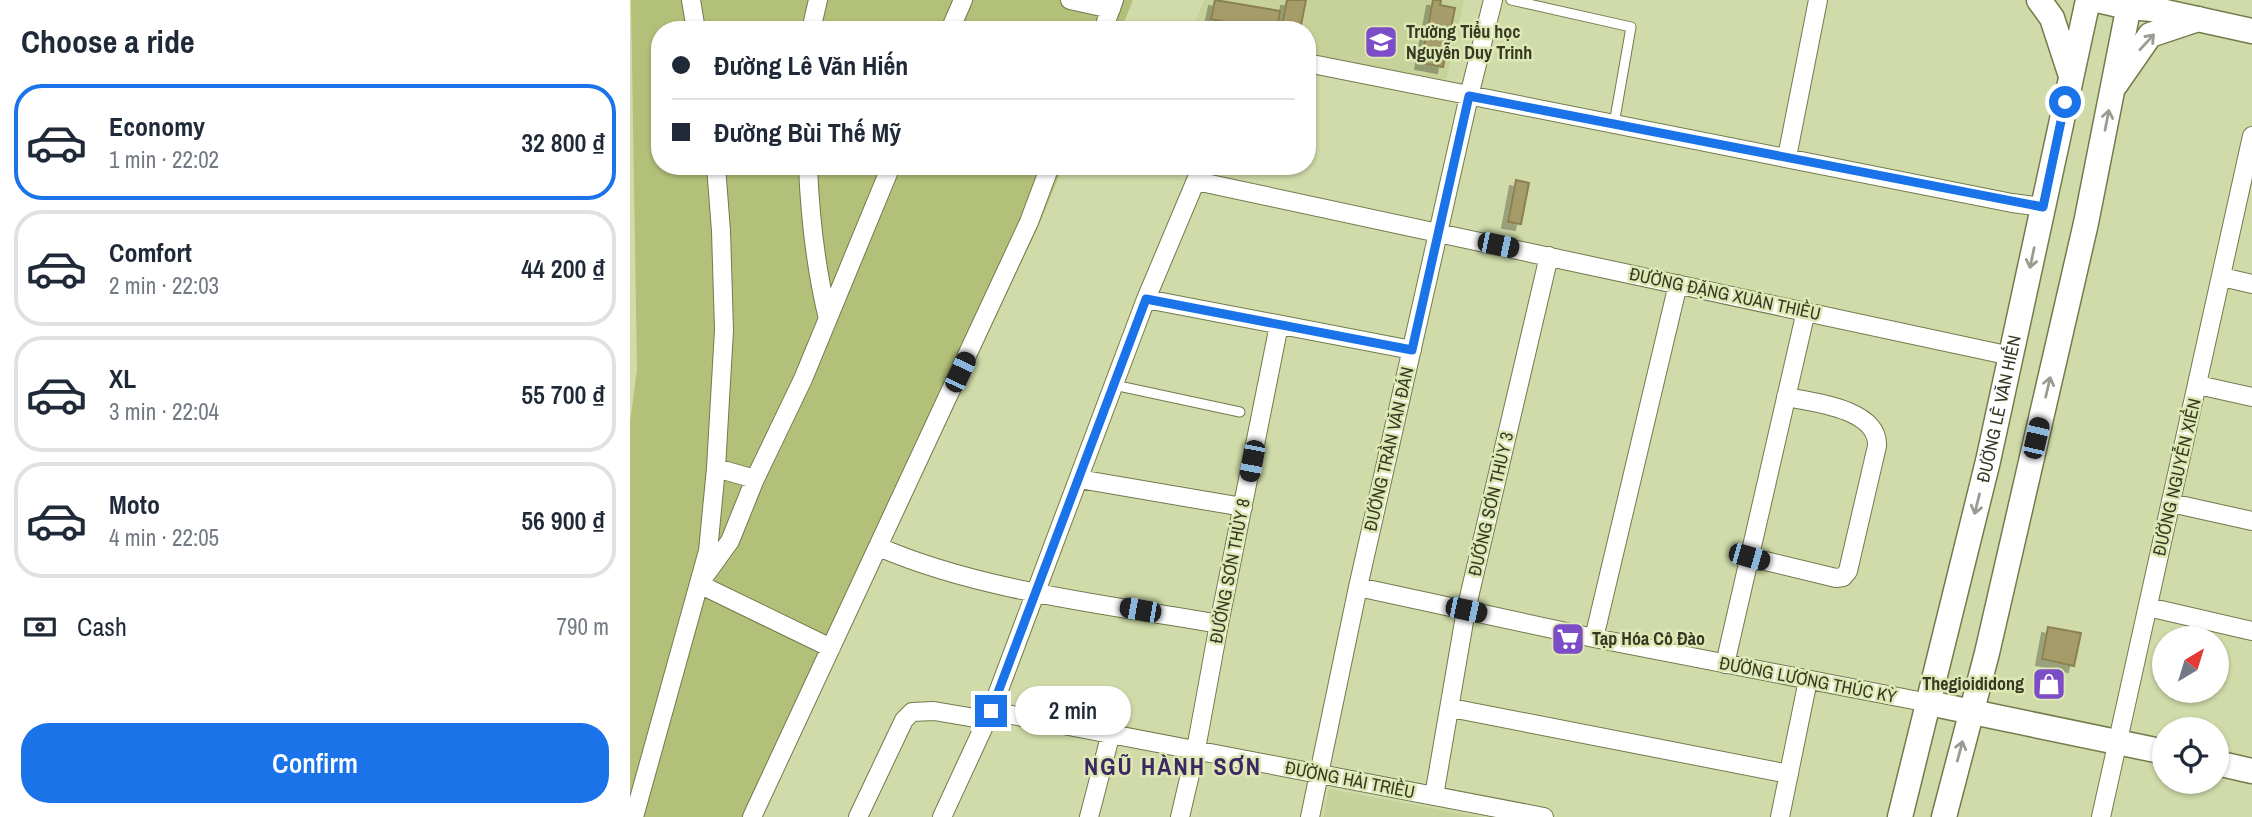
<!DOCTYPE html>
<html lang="en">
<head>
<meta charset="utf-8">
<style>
	body { margin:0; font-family:"Archivo Narrow",sans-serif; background:#f6f6f7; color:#1f2937; height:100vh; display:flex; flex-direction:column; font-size:26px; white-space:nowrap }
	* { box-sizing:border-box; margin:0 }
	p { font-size:23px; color:#747a83 }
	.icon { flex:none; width:38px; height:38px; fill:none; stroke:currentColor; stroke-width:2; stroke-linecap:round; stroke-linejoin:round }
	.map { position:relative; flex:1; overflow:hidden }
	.sheet { display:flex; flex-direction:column; background:#fff; width:630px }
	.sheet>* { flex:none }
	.banner { position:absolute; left:21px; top:21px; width:665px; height:154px; border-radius:28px; box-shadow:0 2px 5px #0004; display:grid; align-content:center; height:154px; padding:0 21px; background:#fff }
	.needle { width:46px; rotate:38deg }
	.buttons { position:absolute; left:1522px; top:626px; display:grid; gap:14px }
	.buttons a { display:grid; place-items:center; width:77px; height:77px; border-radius:50%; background:#fff; box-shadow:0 2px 5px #0004; font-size:35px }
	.end { position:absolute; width:32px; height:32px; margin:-16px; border:9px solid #1a73e8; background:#fff; box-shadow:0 0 0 4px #fff }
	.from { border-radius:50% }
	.bubble { position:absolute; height:49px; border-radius:24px; background:#fff; box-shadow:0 2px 5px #0004; font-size:23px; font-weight:600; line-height:49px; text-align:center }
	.car { position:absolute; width:21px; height:42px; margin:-21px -10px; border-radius:9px; box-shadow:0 0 5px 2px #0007; background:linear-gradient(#222 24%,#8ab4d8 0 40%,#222 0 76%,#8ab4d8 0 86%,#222 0) }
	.banner b { display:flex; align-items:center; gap:24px; height:66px; font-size:26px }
	.banner b+b { border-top:2px solid #e0e1e3 }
	.banner i { width:18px; height:18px; background:#1f2937 }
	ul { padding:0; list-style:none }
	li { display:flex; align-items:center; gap:21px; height:116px; margin:0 14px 10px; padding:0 7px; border:4px solid #e0e1e3; border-radius:28px }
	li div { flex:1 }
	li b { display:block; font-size:26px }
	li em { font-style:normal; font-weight:600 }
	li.active { border-color:#1a73e8 }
	li>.icon { width:63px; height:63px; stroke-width:1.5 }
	h2 { padding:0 21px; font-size:32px; line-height:84px }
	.pay { display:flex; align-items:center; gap:18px; height:77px; padding:0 21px; font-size:26px }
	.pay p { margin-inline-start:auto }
	.cta { display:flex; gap:14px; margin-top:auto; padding:14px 21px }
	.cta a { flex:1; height:80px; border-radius:28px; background:#1a73e8; color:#fff; font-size:28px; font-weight:600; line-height:80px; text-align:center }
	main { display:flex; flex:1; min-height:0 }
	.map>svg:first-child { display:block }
	.built { fill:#c6d299 }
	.green { fill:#b2c079 }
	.building { fill:#a69c6b; stroke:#8b8150; stroke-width:2; filter:url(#shadow) }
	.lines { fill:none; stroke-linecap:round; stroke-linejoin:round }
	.lane-casing { stroke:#717b4c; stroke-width:11 }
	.street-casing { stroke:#717b4c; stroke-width:20 }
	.secondary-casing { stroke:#717b4c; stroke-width:27 }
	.lane { stroke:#fff; stroke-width:9 }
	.street { stroke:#fff; stroke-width:18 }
	.secondary { stroke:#fff; stroke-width:24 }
	.oneway { stroke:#9a9c92 }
	.route { stroke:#1a73e8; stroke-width:9 }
	.labels { text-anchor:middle; stroke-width:5; stroke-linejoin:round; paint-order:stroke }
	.poi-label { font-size:18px; font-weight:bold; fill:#353924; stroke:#dde8b5; text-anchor:start }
	.street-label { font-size:18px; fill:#353924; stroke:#dde8b5 }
	.district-label { font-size:24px; font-weight:bold; letter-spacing:2px; fill:#3d2762; stroke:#dde8b5 }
</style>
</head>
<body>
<main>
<section class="sheet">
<h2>Choose a ride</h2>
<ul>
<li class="active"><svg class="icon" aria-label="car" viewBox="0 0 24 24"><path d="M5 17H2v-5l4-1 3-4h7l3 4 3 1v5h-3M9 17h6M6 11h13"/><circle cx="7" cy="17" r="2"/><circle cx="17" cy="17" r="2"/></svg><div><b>Economy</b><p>1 min · 22:02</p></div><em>32 800 ₫</em></li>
<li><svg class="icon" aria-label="car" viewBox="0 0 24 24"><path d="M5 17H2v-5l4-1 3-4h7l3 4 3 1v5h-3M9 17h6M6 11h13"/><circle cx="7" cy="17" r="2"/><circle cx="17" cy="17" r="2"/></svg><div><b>Comfort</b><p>2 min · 22:03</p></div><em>44 200 ₫</em></li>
<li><svg class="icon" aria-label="car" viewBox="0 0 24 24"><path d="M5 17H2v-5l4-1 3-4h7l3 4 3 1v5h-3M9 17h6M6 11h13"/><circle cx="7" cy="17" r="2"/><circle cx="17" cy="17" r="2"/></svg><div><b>XL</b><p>3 min · 22:04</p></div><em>55 700 ₫</em></li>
<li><svg class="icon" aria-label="car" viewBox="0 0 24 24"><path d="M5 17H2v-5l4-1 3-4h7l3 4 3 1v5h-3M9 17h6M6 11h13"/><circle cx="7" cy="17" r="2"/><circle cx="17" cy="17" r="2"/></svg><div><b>Moto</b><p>4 min · 22:05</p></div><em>56 900 ₫</em></li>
</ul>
<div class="pay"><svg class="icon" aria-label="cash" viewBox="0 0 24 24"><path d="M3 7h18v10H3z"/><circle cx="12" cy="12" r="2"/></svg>Cash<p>790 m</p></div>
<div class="cta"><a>Confirm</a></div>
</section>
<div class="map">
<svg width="1622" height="817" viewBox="0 0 1622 817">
	<defs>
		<filter id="shadow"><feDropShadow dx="-6" dy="6" stdDeviation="0" flood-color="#0004"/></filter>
	</defs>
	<rect width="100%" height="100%" fill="#d0dba9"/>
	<path class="built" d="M574 0H834L816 80 677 54V30H587L564 24Z
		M699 789 850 817H693Z"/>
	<path class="green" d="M1 0H503L491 30H30V166H433L409 225 132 817H0V423L7 369Z"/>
	<path class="building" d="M585 0 650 11 647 30H633L581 19Z
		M657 0H676L670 30H651Z
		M803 0H811L810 5 825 8 813 67 791 63Z
		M886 180 899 183 891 224 878 222Z
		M1418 627 1451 633 1444 666 1412 659Z"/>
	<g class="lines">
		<defs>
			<path id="lane" d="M881 0 1001 27 984 124
				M484 385 610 412"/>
			<path id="street" d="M61 0 66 30
				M440 0 481 9
				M181 30 188 0
				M320 30 333 0
				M473 30 484 0
				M677 63 1382 203 1413 207
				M1157 157 1188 0
				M178 166C180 218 186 269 198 319
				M566 181 1381 356
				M1592 277 1622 284
				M516 299 782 350
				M1568 385 1622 397
				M86 468 125 479 100 541 69 584 201 648
				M125 479 173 379 261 166
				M449 479 613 507
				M1541 503 1622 521
				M249 547C350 591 480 605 589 624
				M1119 557 1206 578 1213 577 1218 571 1247 446C1249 409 1183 402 1156 397
				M728 587 964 638 1299 703
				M1518 607 1622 631
				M964 638 1048 284
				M1095 664 1176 311
				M821 708 1159 774
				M361 711 914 817
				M804 796 836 610 919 256
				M4 817 78 551 86 468 94 330 91 231 86 166
				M122 817 399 222 420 166
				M228 817 274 720 282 712 304 711 357 720
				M312 817 361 711 516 299 572 166
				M459 817 481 733
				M550 817 566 749 589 624 649 325
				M680 817 728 587 839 96 863 0
				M1150 817 1178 680
				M1471 817 1622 136"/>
			<g id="secondary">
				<path d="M1409 0 1422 18 1440 73"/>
				<path d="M1467 0 1498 7 1522 9 1622 31"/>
				<path d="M1486 84 1520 35 1568 19"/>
				<path d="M1299 703 1535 752"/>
				<path d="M1587 763 1622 771"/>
				<path id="s1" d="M1270 817 1358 461 1458 0"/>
				<path d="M1314 817 1357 653 1456 223 1500 0"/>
			</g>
		</defs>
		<use href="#lane" class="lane-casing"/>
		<use href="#street" class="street-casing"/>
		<use href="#secondary" class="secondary-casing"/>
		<use href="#lane" class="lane"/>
		<use href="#street" class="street"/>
		<use href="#secondary" class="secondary"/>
	</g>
	<defs><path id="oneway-shaft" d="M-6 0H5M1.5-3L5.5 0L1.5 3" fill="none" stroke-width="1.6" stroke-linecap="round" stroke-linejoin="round" transform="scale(1.75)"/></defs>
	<g class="oneway">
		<use href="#oneway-shaft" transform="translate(1517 42) rotate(-47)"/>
		<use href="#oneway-shaft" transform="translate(1477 120) rotate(-79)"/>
		<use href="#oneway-shaft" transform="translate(1402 258) rotate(102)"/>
		<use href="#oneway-shaft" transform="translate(1418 387) rotate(-77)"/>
		<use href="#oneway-shaft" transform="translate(1347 504) rotate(104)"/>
		<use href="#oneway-shaft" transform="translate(1330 751) rotate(-75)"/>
	</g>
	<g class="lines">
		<path class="route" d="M361 711 516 299 782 350 839 96 1413 207 1435 102"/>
	</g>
	<defs>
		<symbol id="school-square" viewBox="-11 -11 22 22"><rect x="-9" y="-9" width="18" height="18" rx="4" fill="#7c4dc6" stroke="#dde8b5"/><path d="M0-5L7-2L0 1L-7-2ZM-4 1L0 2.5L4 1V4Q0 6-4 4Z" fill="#fff"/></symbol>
		<symbol id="supermarket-square" viewBox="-11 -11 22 22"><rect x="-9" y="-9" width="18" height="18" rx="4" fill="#7c4dc6" stroke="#dde8b5"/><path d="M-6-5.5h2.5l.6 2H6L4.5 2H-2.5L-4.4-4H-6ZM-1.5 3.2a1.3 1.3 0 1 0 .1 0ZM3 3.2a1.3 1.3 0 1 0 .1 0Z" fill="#fff"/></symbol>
		<symbol id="shop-square" viewBox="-11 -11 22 22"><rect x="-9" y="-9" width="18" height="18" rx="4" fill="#7c4dc6" stroke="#dde8b5"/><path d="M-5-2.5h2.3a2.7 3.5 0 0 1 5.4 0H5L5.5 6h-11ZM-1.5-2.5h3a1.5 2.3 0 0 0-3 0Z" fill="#fff"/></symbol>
	</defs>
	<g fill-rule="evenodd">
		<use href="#school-square" x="732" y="23" width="38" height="38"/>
		<use href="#supermarket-square" x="919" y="620" width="38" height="38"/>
		<use href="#shop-square" x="1400" y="665" width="38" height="38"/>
	</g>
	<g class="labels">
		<g class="poi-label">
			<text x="776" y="38">Trường Tiểu học<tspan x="776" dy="21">Nguyễn Duy Trinh</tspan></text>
			<text x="962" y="645">Tạp Hóa Cô Đào</text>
			<text x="1394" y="690" text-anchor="end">Thegioididong</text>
		</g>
		<g class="street-label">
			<text transform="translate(1095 294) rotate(12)" y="6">ĐƯỜNG ĐẶNG XUÂN THIỀU</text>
			<text dy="6" stroke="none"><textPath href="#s1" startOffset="420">ĐƯỜNG LÊ VĂN HIẾN</textPath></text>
			<text transform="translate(759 449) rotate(-77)" y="6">ĐƯỜNG TRẦN VĂN ĐÁN</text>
			<text transform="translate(1547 477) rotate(-77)" y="6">ĐƯỜNG NGUYỄN XIỂN</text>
			<text transform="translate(861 504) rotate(-77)" y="6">ĐƯỜNG SƠN THỦY 3</text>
			<text transform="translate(600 571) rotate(-79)" y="6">ĐƯỜNG SƠN THỦY 8</text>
			<text transform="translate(1178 680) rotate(11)" y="6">ĐƯỜNG LƯƠNG THÚC KỲ</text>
			<text transform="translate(720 780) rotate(11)" y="6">ĐƯỜNG HẢI TRIỀU</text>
		</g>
		<g class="district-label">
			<text x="543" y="775">NGŨ HÀNH SƠN</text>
		</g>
	</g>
</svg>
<div class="buttons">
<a><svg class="needle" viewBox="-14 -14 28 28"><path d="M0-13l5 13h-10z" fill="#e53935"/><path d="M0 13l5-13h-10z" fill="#747a83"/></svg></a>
<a><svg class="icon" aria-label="locate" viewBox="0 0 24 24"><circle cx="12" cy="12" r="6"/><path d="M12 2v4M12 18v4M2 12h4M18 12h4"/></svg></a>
</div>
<i class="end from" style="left:1435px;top:102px"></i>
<i class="end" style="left:361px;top:711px"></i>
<div class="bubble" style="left:385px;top:686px;width:116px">2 min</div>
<i class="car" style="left:868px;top:245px;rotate:102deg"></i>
<i class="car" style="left:330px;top:372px;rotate:25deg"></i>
<i class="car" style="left:1406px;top:438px;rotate:13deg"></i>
<i class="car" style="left:622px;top:461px;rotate:191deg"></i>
<i class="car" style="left:1119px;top:557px;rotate:106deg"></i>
<i class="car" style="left:510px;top:610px;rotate:280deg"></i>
<i class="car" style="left:836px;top:610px;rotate:102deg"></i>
<div class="banner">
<b><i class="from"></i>Đường Lê Văn Hiến</b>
<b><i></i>Đường Bùi Thế Mỹ</b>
</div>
</div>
</main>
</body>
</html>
